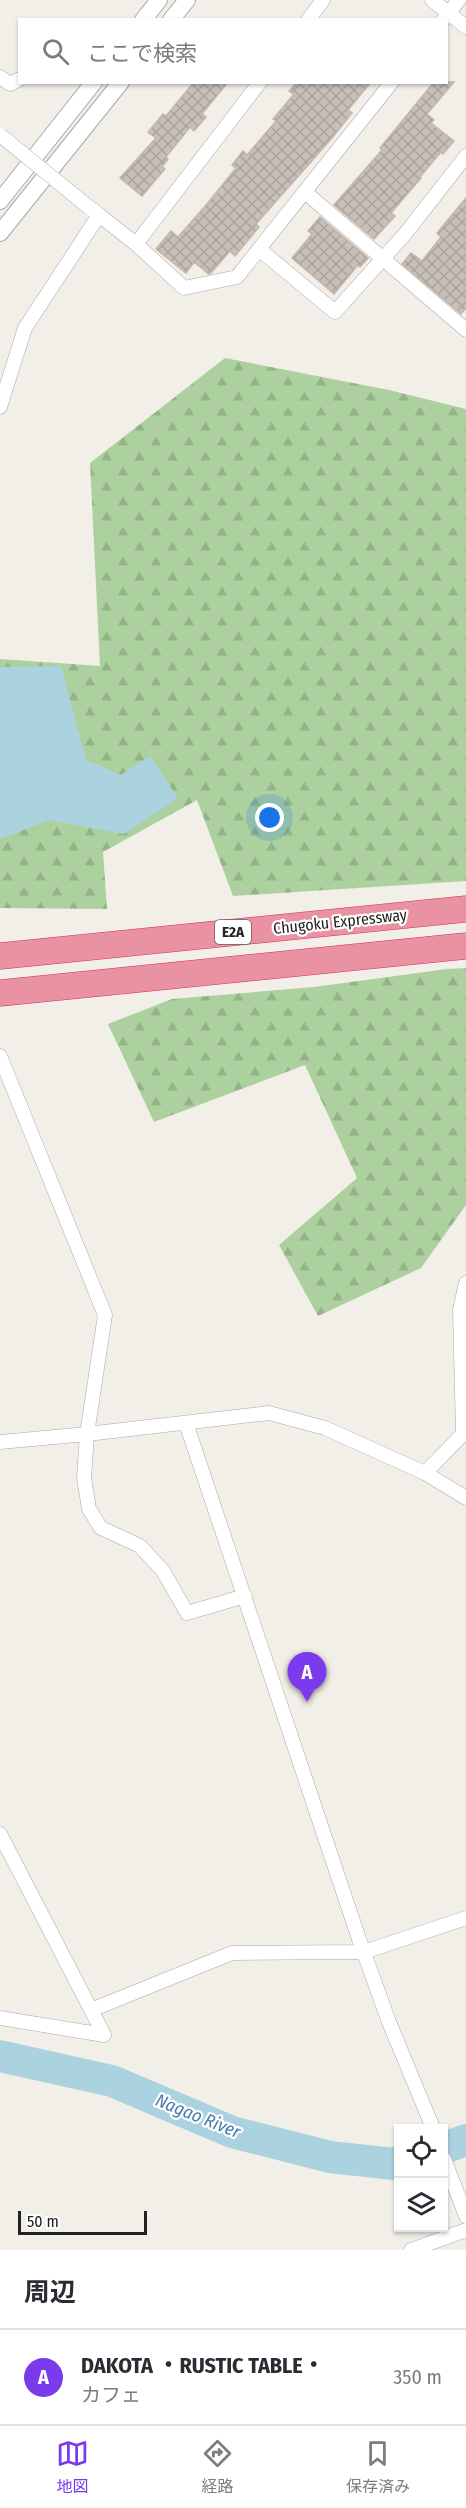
<!DOCTYPE html>
<html lang="ja">
<meta charset="utf-8">
<style>
body{margin:0;font-family:"Fira Sans Condensed","Noto Sans JP",sans-serif;background:#f2f2f3;color:#2b2b33}
.controls{position:absolute;right:18px;bottom:18px;display:grid;overflow:hidden;border-radius:0px;box-shadow:0 2px 4px #0004}
.controls button{width:54px;height:54px;display:grid;place-items:center;padding:0;border:0;border-bottom:2px solid #e1e1e2;background:#fff;color:#2b2b33;font:30px sans-serif}
.scale{position:absolute;left:18px;bottom:15px;width:129px;box-sizing:border-box;padding-left:6px;border:3px solid #222;border-top:0;font-size:16px;line-height:21px;white-space:nowrap;color:#222;-webkit-text-stroke:4px #fff;paint-order:stroke}
.you{position:absolute;left:270px;top:818px;width:21px;height:21px;margin:-15px;border:4px solid #fff;border-radius:50%;background:#1a73e8;box-shadow:0 0 0 9px #1a73e833}
.badge{display:grid;place-items:center;width:39px;height:39px;border-radius:50%;background:#7c3aed;color:#fff;font-size:20px;font-weight:700}
.pin{position:absolute;translate:-50% -50px;filter:drop-shadow(0 2px 3px #0008)}
.pin::after{content:'';position:absolute;top:32px;width:21px;height:18px;background:inherit;clip-path:polygon(0 0,100% 0,50% 100%)}
.list{margin:0;padding:0;list-style:none}
h2{display:flex;justify-content:space-between;align-items:center;height:78px;margin:0;padding:0 24px;font-size:26px}
h2 small{font-size:20px;font-weight:400;color:#7c7c81}
.list li{display:grid;grid-template-columns:39px 1fr auto;gap:18px;align-items:center;box-sizing:border-box;height:96px;padding:0 24px;border-top:2px solid #e1e1e2}
.list b{display:block;font-size:22px;white-space:nowrap}
.list p{margin:0;font-size:20px;white-space:nowrap;color:#7c7c81}
.list em{font-size:20px;font-style:normal;color:#7c7c81}
.icon{flex:none;width:33px;height:33px;fill:none;stroke:currentColor;stroke-width:2;stroke-linecap:round;stroke-linejoin:round}
.map{position:relative;flex:none;width:466px;height:2250px;overflow:hidden}
.search{position:absolute;background:#fff;box-shadow:0 2px 4px #0004;left:18px;right:18px;top:18px;height:66px;display:flex;align-items:center;gap:15px;box-sizing:border-box;padding:0 21px;border-radius:0px;color:#7c7c81;font-size:22px}
.sheet{height:174px;background:#fff}
nav{display:flex;justify-content:space-around;align-items:center;box-sizing:border-box;height:84px;border-top:2px solid #e1e1e2;background:#fff;font-size:16px;color:#7c7c81}
nav a{display:grid;justify-items:center;gap:3px}
nav .on{color:#7c3aed}
.map>svg:first-child{display:block}
.forest{fill:url(#forest-firs)}
.water{fill:#aad3df}
.lines{fill:none;stroke-linecap:round;stroke-linejoin:round}
.river{stroke:#aad3df;stroke-width:32}
.building{fill:url(#building-cross-hatch);stroke:#c4b6ab;stroke-width:1.5}
.minor-casing{stroke:#a9a9a9;stroke-width:15}
.tertiary-casing{stroke:#a9a9a9;stroke-width:18}
.motorway-casing{stroke:#dc2a67;stroke-width:27}
.minor{stroke:#fff;stroke-width:14}
.tertiary{stroke:#fff;stroke-width:16}
.motorway{stroke:#e892a2;stroke-width:26}
.minor-bridge-casing{stroke:#a9a9a9;stroke-width:15;stroke-linecap:butt}
.minor-bridge{stroke:#fff;stroke-width:14}
.labels{text-anchor:middle;stroke-width:4.5;stroke-linejoin:round;paint-order:stroke}
.shield{fill:#fff;stroke:#646464;stroke-width:1.5}
.shield-label{font-size:15px;font-weight:bold;fill:#222}
.street-label{font-size:16px;fill:#222;stroke:#fff}
.water-label{font-size:18px;font-style:italic;fill:#4a7aab;stroke:#fff}
</style>
<div class="map">
<svg width="466" height="2250" viewBox="0 0 466 2250">
<defs>
<pattern id="forest-firs" width="22" height="20" patternUnits="userSpaceOnUse" patternTransform="scale(1.5)"><rect width="22" height="20" fill="#add19e"/><path d="M5 1l3.5 6h-7zM16 11l3.5 6h-7z" fill="#95b388"/></pattern>
<pattern id="building-cross-hatch" width="8" height="8" patternUnits="userSpaceOnUse" patternTransform="scale(1.5)"><rect width="8" height="8" fill="#c7bfb8"/><path d="M0 0l8 8M0 8l8-8" fill="none" stroke="#aba49e"/></pattern>
</defs>
<rect width="100%" height="100%" fill="#f2efe9"/>
<path class="forest" d="M 225,358 L 389,390 L 466,409 L 466,881 L 233,896 L 197,800 L 103,852 L 107,909 L 0,908 L 0,659 L 100,666 L 90,463 Z
M 466,968 L 466,1205 L 421,1268 L 318,1316 L 279,1245 L 357,1178 L 305,1065 L 154,1122 L 108,1024 L 172,999 L 314,987 L 447,969 Z"/>
<path class="water" d="M 61,666 L 86,760 L 121,775 L 150,756 L 178,798 L 124,834 L 49,820 L 0,839 L 0,667 Z"/>
<g class="lines">
<path class="river" d="M 0,2056 L 112,2081 L 232,2132 L 330,2157 L 394,2164 L 398,2162
M 444,2148 L 466,2140"/>
</g>
<path class="building" d="M 194,82 L 228,82 L 202,114 L 206,117 L 194,131 L 190,127 L 166,157 L 168,159 L 162,167 L 165,169 L 142,196 L 120,178 L 156,138 L 148,132 L 163,114 L 166,116 Z
M 297,82 L 371,82 L 348,110 L 352,113 L 332,138 L 256,224 L 259,227 L 235,256 L 230,251 L 211,273 L 209,274 L 194,262 L 186,273 L 156,249 L 171,231 L 178,237 L 207,204 L 236,168 L 232,165 L 243,151 L 247,155 L 276,121 L 273,119 L 294,94 L 289,91 Z
M 434,82 L 454,82 L 427,114 L 434,120 L 431,123 L 454,141 L 443,154 L 441,152 L 420,177 L 421,178 L 391,213 L 395,216 L 374,239 L 334,205 L 382,150 L 380,148 Z
M 466,198 L 466,308 L 461,314 L 402,264 L 411,253 L 422,261 L 441,237 L 437,233 Z
M 320,217 L 368,258 L 360,267 L 358,265 L 334,294 L 292,258 L 312,234 L 308,231 Z"/>
<g class="lines">
<defs>
<path id="minor" d="M 432,0 L 466,27
M 308,20 L 323,0
M 443,20 L 459,0
M 0,77 L 10,84 L 20,79
M 305,192 L 466,330
M 99,215 L 136,244 L 184,288 L 237,277 L 259,249 L 335,312 L 405,234 L 466,156
M 136,244 L 260,82
M 259,249 L 392,82
M 0,407 L 25,328 L 99,215 L 93,210
M 0,1056 L 105,1315 L 87,1434 L 84,1478 L 89,1509 L 101,1528 L 140,1546 L 163,1571 L 187,1613 L 245,1596
M 466,1283 L 460,1310 L 463,1434 L 466,1434
M 186,1423 L 359,1939 L 389,2022 L 433,2128
M 0,1442 L 87,1434 L 269,1413 L 325,1428 L 425,1473 L 466,1498
M 425,1473 L 463,1434
M 0,1834 L 104,2035
M 91,2010 L 232,1953 L 364,1952 L 466,1918
M 0,2018 L 104,2035
M 444,2159 L 466,2216
M 411,2250 L 466,2230"/>
<path id="tertiary" d="M 143,20 L 159,0
M 171,20 L 187,0
M 0,201 L 94,82
M 0,233 L 121,82"/>
<path id="motorway" d="M 0,956 L 466,909
M 0,993 L 466,946"/>
</defs>
<use href="#minor" class="minor-casing"/>
<use href="#tertiary" class="tertiary-casing"/>
<use href="#motorway" class="motorway-casing"/>
<use href="#minor" class="minor"/>
<use href="#tertiary" class="tertiary"/>
<use href="#motorway" class="motorway"/>
<defs>
<path id="minor-bridge" d="M 0,135 L 91,209"/>
</defs>
<use href="#minor-bridge" class="minor-bridge-casing"/>
<use href="#minor-bridge" class="minor-bridge"/>
</g>
<g class="labels">
<rect class="shield" x="215" y="920" width="36" height="24" rx="4.5"/>
<g class="shield-label">
<text x="233" y="937">E2A</text>
</g>
<g class="street-label">
<text transform="translate(340 921) rotate(-6)" y="6">Chugoku Expressway</text>
</g>
<g class="water-label">
<text transform="translate(198 2116) rotate(22)" y="6">Nagao River</text>
</g>
</g>
</svg>
<div class="controls">
<button><svg class="icon" aria-label="locate" viewBox="0 0 24 24"><circle cx="12" cy="12" r="6"/><path d="M12 2v4M12 18v4M2 12h4M18 12h4"/></svg></button>
<button><svg class="icon" aria-label="layers" viewBox="0 0 24 24"><path d="M12 4l9 5-9 5-9-5zM3 14l9 5 9-5"/></svg></button>
</div>
<div class="scale">50 m</div>
<div class="you"></div>
<div class="pin badge" style="left:307px;top:1702px">A</div>
<div class="search"><svg class="icon" aria-label="search" viewBox="0 0 24 24"><circle cx="10" cy="10" r="6"/><path d="M15 15l6 6"/></svg>ここで検索</div>
</div>
<section class="sheet">
<h2>周辺<small></small></h2>
<ul class="list">
<li><span class="badge">A</span><div><b>DAKOTA ・RUSTIC TABLE・</b><p>カフェ</p></div><em>350 m</em></li>
</ul>
</section>
<nav>
<a class="on"><svg class="icon" aria-label="map" viewBox="0 0 24 24"><path d="M3 6l6-2 6 2 6-2v14l-6 2-6-2-6 2zM9 4v14M15 6v14"/></svg>地図</a>
<a><svg class="icon" aria-label="directions" viewBox="0 0 24 24"><path d="M12 3l9 9-9 9-9-9zM9 14v-3h6M13 9l2 2-2 2"/></svg>経路</a>
<a><svg class="icon" aria-label="saved" viewBox="0 0 24 24"><path d="M7 4h10v16l-5-4-5 4z"/></svg>保存済み</a>
</nav>
